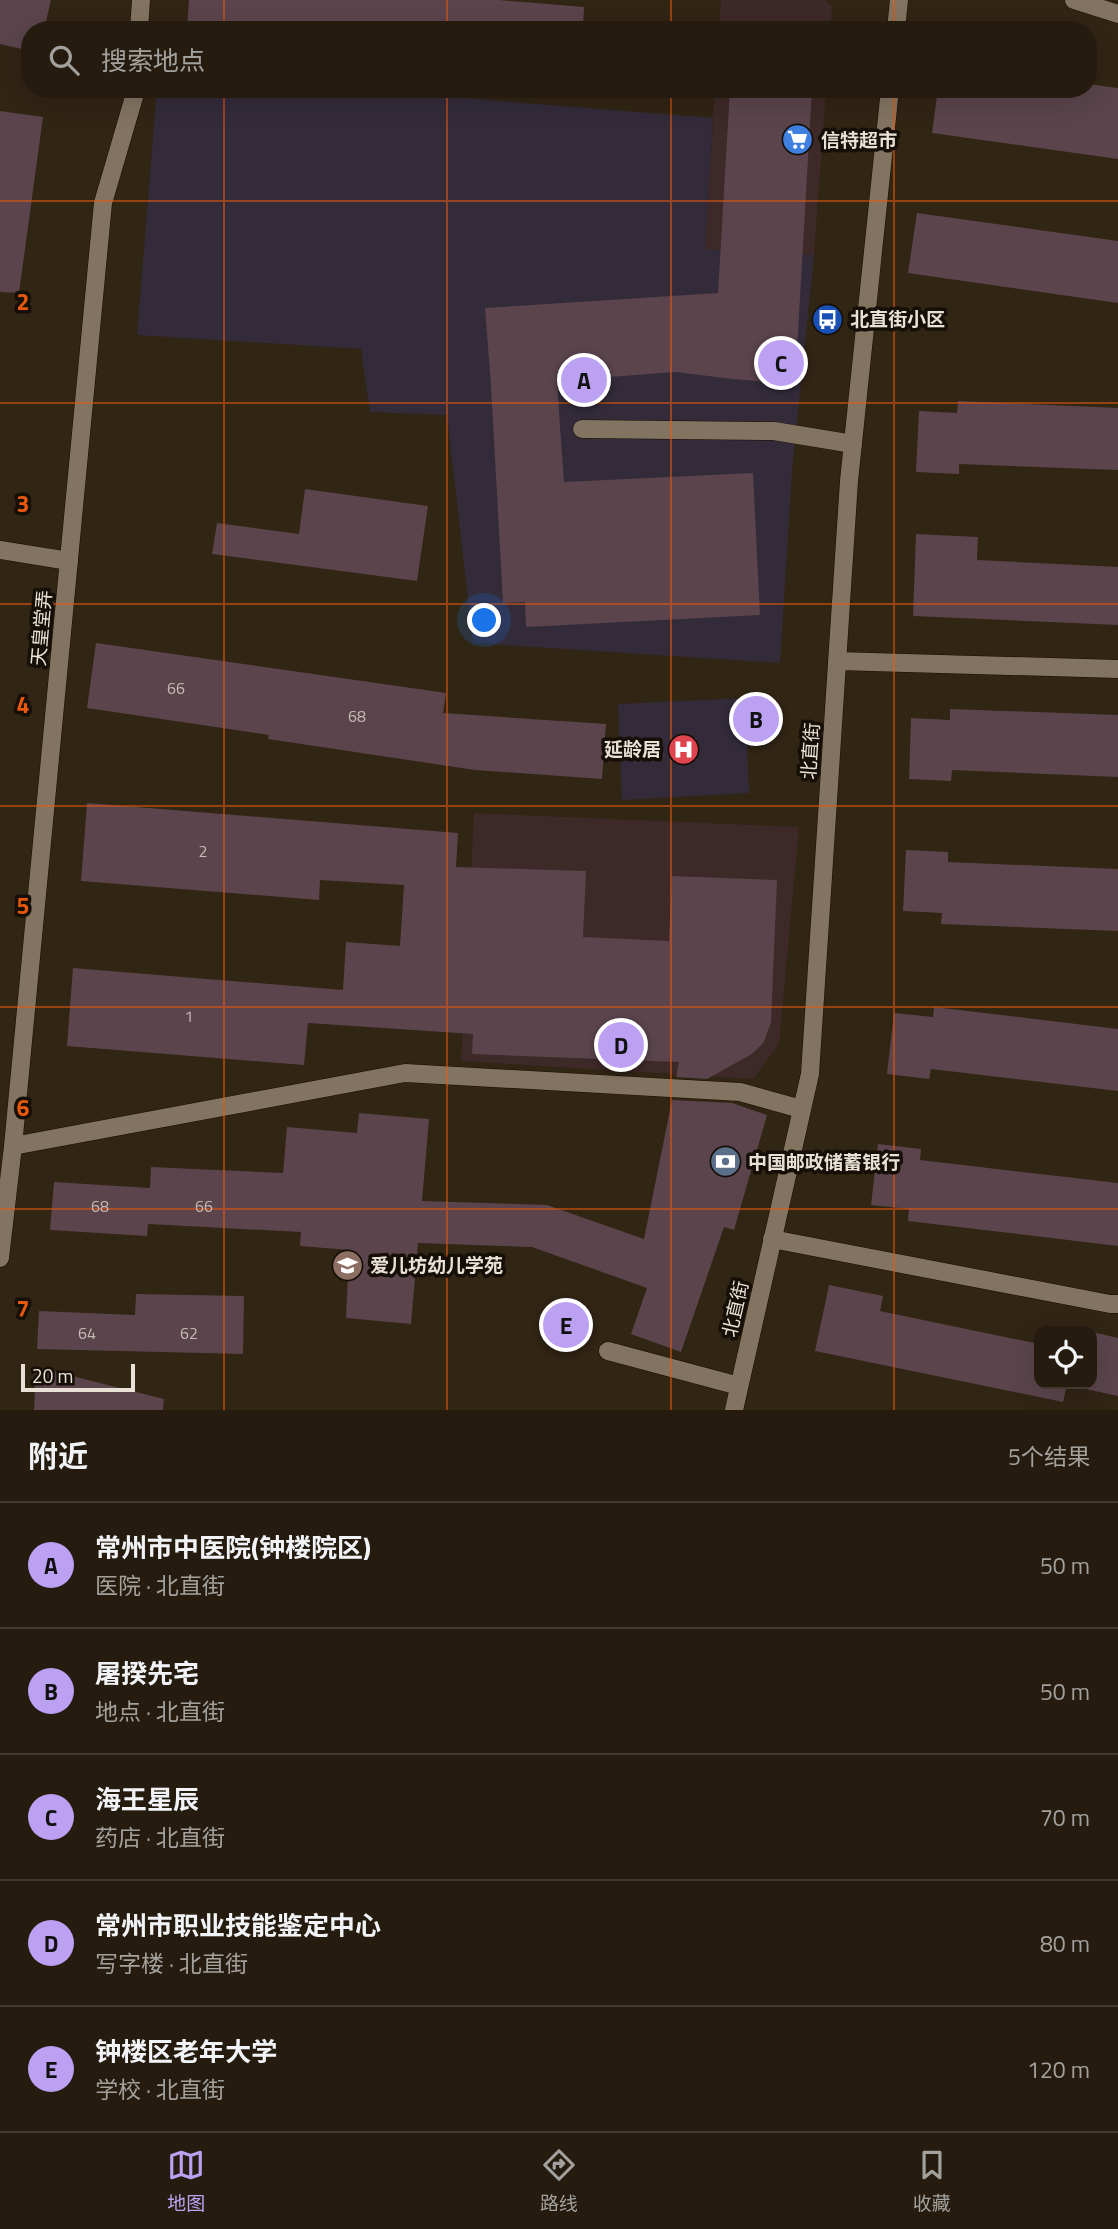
<!DOCTYPE html>
<html lang="zh">
<meta charset="utf-8">
<style>
body{margin:0;font-family:"Titillium Web","Noto Sans SC",sans-serif;background:#31291d;color:#f1f3f6}
.controls{position:absolute;right:21px;bottom:21px;display:grid;overflow:hidden;border-radius:14px;box-shadow:0 7px 28px #0002}
.controls button{width:63px;height:63px;display:grid;place-items:center;padding:0;border:0;border-bottom:2px solid #423a2f;background:#251c0f;color:#f1f3f6;font:35px sans-serif}
.scale{position:absolute;left:21px;bottom:18px;width:114px;box-sizing:border-box;padding-left:7px;border:4px solid #e9e1d6;border-top:0;font-size:19px;line-height:24px;white-space:nowrap;color:#e9e1d6;-webkit-text-stroke:5px #150f08;paint-order:stroke}
.you{position:absolute;left:485px;top:621px;width:24px;height:24px;margin:-18px;border:5px solid #fff;border-radius:50%;background:#1a73e8;box-shadow:0 0 0 10px #1a73e833}
.badge{display:grid;place-items:center;width:46px;height:46px;border-radius:50%;background:#bca0f2;color:#111;font-size:23px;font-weight:700}
.pin{position:absolute;translate:-50% -50%;border:4px solid #fff;box-shadow:0 2px 7px #0006}
.list{margin:0;padding:0;list-style:none}
h2{display:flex;justify-content:space-between;align-items:center;height:91px;margin:0;padding:0 28px;font-size:30px}
h2 small{font-size:23px;font-weight:400;color:#a3a19e}
.list li{display:grid;grid-template-columns:46px 1fr auto;gap:21px;align-items:center;box-sizing:border-box;height:126px;padding:0 28px;border-top:2px solid #423a2f}
.list b{display:block;font-size:26px;white-space:nowrap}
.list p{margin:0;font-size:23px;white-space:nowrap;color:#a3a19e}
.list em{font-size:23px;font-style:normal;color:#a3a19e}
.icon{flex:none;width:38px;height:38px;fill:none;stroke:currentColor;stroke-width:2;stroke-linecap:round;stroke-linejoin:round}
.map{position:relative;flex:none;width:1118px;height:1410px;overflow:hidden}
.search{position:absolute;background:#251c0f;box-shadow:0 7px 28px #0002;left:21px;right:21px;top:21px;height:77px;display:flex;align-items:center;gap:18px;box-sizing:border-box;padding:0 24px;border-radius:28px;color:#a3a19e;font-size:26px}
.sheet{height:721px;background:#251c0f}
nav{display:flex;justify-content:space-around;align-items:center;box-sizing:border-box;height:98px;border-top:2px solid #423a2f;background:#251c0f;font-size:19px;color:#a3a19e}
nav a{display:grid;justify-items:center;gap:4px}
nav .on{color:#bca0f2}
.map>svg:first-child{display:block}
.commercial{fill:#3d2927}
.medical{fill:#332b3a}
.building{fill:#5b444c}
.lines{fill:none;stroke-linecap:round;stroke-linejoin:round}
.service-casing{stroke:#190d01;stroke-width:19}
.minor-casing{stroke:#190d01;stroke-width:19}
.tertiary-casing{stroke:#190d01;stroke-width:19}
.service{stroke:#837461;stroke-width:18}
.minor{stroke:#837461;stroke-width:18}
.tertiary{stroke:#837461;stroke-width:18}
.grid{fill:none;stroke:#e8590c;stroke-width:2;stroke-opacity:0.55}
.labels{text-anchor:middle;stroke-width:7;stroke-linejoin:round;paint-order:stroke}
.number-label{font-size:16px;fill:#c6bab4}
.poi-label{font-size:19px;font-weight:bold;fill:#e9e1d6;stroke:#150f08;text-anchor:start}
.street-label{font-size:19px;fill:#e9e1d6;stroke:#150f08}
.grid-label{font-size:23px;text-anchor:middle;font-weight:bold;fill:#e8590c;stroke:#150f08;stroke-width:7;stroke-linejoin:round;paint-order:stroke}
</style>
<div class="map">
<svg width="1118" height="1410" viewBox="0 0 1118 1410">
<rect width="100%" height="100%" fill="#312514"/>
<path class="commercial" d="M 721,0 L 825,0 L 832,6 L 830,30 L 719,30 Z
M 715,89 L 826,89 L 814,255 L 705,249 Z
M 474,813 L 799,827 L 779,1044 L 753,1079 L 461,1061 Z"/>
<path class="medical" d="M 157,89 L 349,89 L 713,118 L 705,249 L 814,255 L 792,471 L 780,663 L 473,643 L 447,415 L 370,412 L 361,349 L 137,335 Z
M 745,698 L 749,793 L 622,800 L 618,704 Z"/>
<path class="building" d="M 0,0 L 51,0 L 44,30 L 30,30 L 30,51 L 0,44 Z
M 189,0 L 499,0 L 584,7 L 583,30 L 187,30 Z
M 1088,84 L 1118,88 L 1118,159 L 932,133 L 938,89 L 1088,89 Z
M 730,89 L 812,89 L 795,384 L 733,379 L 675,372 L 557,381 L 560,427 L 564,482 L 753,473 L 760,615 L 526,627 L 525,602 L 503,603 L 491,386 L 485,308 L 718,293 Z
M 0,111 L 43,117 L 19,293 L 0,292 Z
M 917,213 L 1118,241 L 1118,303 L 908,273 Z
M 958,401 L 1118,408 L 1118,470 L 959,464 L 959,474 L 916,472 L 919,411 L 957,413 Z
M 305,489 L 428,506 L 417,581 L 212,554 L 217,523 L 299,534 Z
M 916,534 L 978,537 L 977,560 L 1118,567 L 1118,625 L 913,616 Z
M 96,643 L 446,693 L 443,713 L 606,724 L 602,779 L 475,770 L 268,739 L 269,735 L 87,708 Z
M 950,709 L 1118,715 L 1118,777 L 952,770 L 951,781 L 909,779 L 911,718 L 950,720 Z
M 87,803 L 458,833 L 456,867 L 586,871 L 583,937 L 669,941 L 672,876 L 777,880 L 771,1022 L 764,1042 L 752,1054 L 707,1079 L 676,1077 L 679,1062 L 472,1054 L 473,1034 L 308,1023 L 304,1065 L 67,1046 L 73,968 L 343,990 L 346,942 L 400,946 L 404,885 L 320,880 L 319,900 L 81,881 Z
M 906,850 L 948,852 L 948,862 L 1118,869 L 1118,931 L 941,924 L 942,913 L 903,911 Z
M 934,1007 L 1118,1029 L 1118,1091 L 931,1069 L 929,1079 L 887,1074 L 894,1013 L 933,1017 Z
M 672,1100 L 732,1103 L 767,1115 L 734,1230 L 724,1227 L 681,1352 L 631,1334 L 647,1288 L 532,1247 L 418,1243 L 411,1324 L 346,1318 L 349,1250 L 300,1246 L 301,1232 L 148,1224 L 147,1236 L 50,1230 L 54,1182 L 150,1188 L 151,1167 L 283,1173 L 287,1127 L 357,1133 L 359,1113 L 429,1119 L 422,1201 L 547,1205 L 644,1239 Z
M 878,1144 L 921,1149 L 920,1160 L 1118,1183 L 1118,1246 L 908,1221 L 909,1209 L 871,1205 Z
M 829,1285 L 883,1296 L 880,1311 L 1039,1344 L 1039,1384 L 1092,1384 L 1092,1332 L 1118,1338 L 1118,1396 L 1067,1385 L 1063,1402 L 815,1351 Z
M 136,1294 L 244,1296 L 243,1354 L 37,1349 L 39,1311 L 135,1315 Z
M 36,1367 L 164,1399 L 163,1410 L 34,1410 Z"/>
<g class="lines">
<defs>
<path id="service" d="M 582,429 L 774,431 L 853,444
M 0,550 L 69,561
M 837,661 L 1118,669
M 13,1146 L 405,1073 L 740,1092 L 801,1109
M 772,1239 L 1110,1304 L 1118,1304
M 608,1351 L 739,1386"/>
<path id="minor" d="M 1074,0 L 1118,14
M 139,30 L 141,0
M 0,1258 L 13,1146 L 103,203 L 134,97 L 135,89"/>
<path id="tertiary" d="M 896,30 L 899,0
M 734,1410 L 810,1074 L 849,481 L 890,89"/>
</defs>
<use href="#service" class="service-casing"/>
<use href="#minor" class="minor-casing"/>
<use href="#tertiary" class="tertiary-casing"/>
<use href="#service" class="service"/>
<use href="#minor" class="minor"/>
<use href="#tertiary" class="tertiary"/>
</g>
<path class="grid" d="M 224,0 L 224,30M 447,0 L 447,30M 671,0 L 671,30M 894,0 L 894,30M 224,89 L 224,1410M 447,89 L 447,1410M 671,89 L 671,1410M 894,89 L 894,1410M 0,201 L 1118,201M 0,403 L 1118,403M 0,604 L 1118,604M 0,806 L 1118,806M 0,1007 L 1118,1007M 0,1209 L 1118,1209"/>
<defs>
<symbol id="supermarket-disc" viewBox="-11 -11 22 22"><circle r="9.5" fill="#3f7fe0" stroke="#150f08"/><path d="M-6-5.5h2.5l.6 2H6L4.5 2H-2.5L-4.4-4H-6ZM-1.5 3.2a1.3 1.3 0 1 0 .1 0ZM3 3.2a1.3 1.3 0 1 0 .1 0Z" fill="#fff"/></symbol>
<symbol id="bus-disc" viewBox="-11 -11 22 22"><circle r="9.5" fill="#1a4fb4" stroke="#150f08"/><path d="M-5-6H5V4H4V6H2V4H-2V6H-4V4H-5ZM-3.5-4V0h7V-4ZM-3.5 1.2v1.5H-2V1.2ZM2 1.2v1.5H3.5V1.2Z" fill="#fff"/></symbol>
<symbol id="hospital-disc" viewBox="-11 -11 22 22"><circle r="9.5" fill="#e0444e" stroke="#150f08"/><path d="M-5-5h3v3.5h4V-5h3V5h-3V1.5h-4V5h-3Z" fill="#fff"/></symbol>
<symbol id="bank-disc" viewBox="-11 -11 22 22"><circle r="9.5" fill="#5c6f8a" stroke="#150f08"/><path d="M-6-4H6V4H-6ZM0-2.3a2.3 2.3 0 1 0 0 4.6a2.3 2.3 0 1 0 0-4.6Z" fill="#fff"/></symbol>
<symbol id="school-disc" viewBox="-11 -11 22 22"><circle r="9.5" fill="#8d6e63" stroke="#150f08"/><path d="M0-5L7-2L0 1L-7-2ZM-4 1L0 2.5L4 1V4Q0 6-4 4Z" fill="#fff"/></symbol>
</defs>
<g fill-rule="evenodd">
<use href="#supermarket-disc" x="780" y="122" width="35" height="35"/>
<use href="#bus-disc" x="810" y="302" width="35" height="35"/>
<use href="#hospital-disc" x="666" y="732" width="35" height="35"/>
<use href="#bank-disc" x="708" y="1144" width="35" height="35"/>
<use href="#school-disc" x="330" y="1248" width="35" height="35"/>
</g>
<g class="labels">
<g class="number-label">
<text x="176" y="694">66</text>
<text x="357" y="722">68</text>
<text x="203" y="857">2</text>
<text x="189" y="1022">1</text>
<text x="100" y="1212">68</text>
<text x="204" y="1212">66</text>
<text x="87" y="1339">64</text>
<text x="189" y="1339">62</text>
</g>
<g class="poi-label">
<text x="821" y="147">信特超市</text>
<text x="850" y="326">北直街小区</text>
<text x="661" y="756" text-anchor="end">延龄居</text>
<text x="748" y="1169">中国邮政储蓄银行</text>
<text x="370" y="1272">爱儿坊幼儿学苑</text>
</g>
<g class="street-label">
<text transform="translate(41 628) rotate(-85)" y="7">天皇堂弄</text>
<text transform="translate(810 751) rotate(-86)" y="7">北直街</text>
<text transform="translate(735 1309) rotate(-77)" y="7">北直街</text>
</g>
</g>
<g class="grid-label">
<text x="23" y="310">2</text>
<text x="23" y="512">3</text>
<text x="23" y="713">4</text>
<text x="23" y="914">5</text>
<text x="23" y="1116">6</text>
<text x="23" y="1317">7</text>
</g>
</svg>
<div class="controls">
<button><svg class="icon" aria-label="locate" viewBox="0 0 24 24"><circle cx="12" cy="12" r="6"/><path d="M12 2v4M12 18v4M2 12h4M18 12h4"/></svg></button>
</div>
<div class="scale">20 m</div>
<div class="you"></div>
<div class="pin badge" style="left:584px;top:380px">A</div>
<div class="pin badge" style="left:756px;top:719px">B</div>
<div class="pin badge" style="left:781px;top:363px">C</div>
<div class="pin badge" style="left:621px;top:1045px">D</div>
<div class="pin badge" style="left:566px;top:1325px">E</div>
<div class="search"><svg class="icon" aria-label="search" viewBox="0 0 24 24"><circle cx="10" cy="10" r="6"/><path d="M15 15l6 6"/></svg>搜索地点</div>
</div>
<section class="sheet">
<h2>附近<small>5个结果</small></h2>
<ul class="list">
<li><span class="badge">A</span><div><b>常州市中医院(钟楼院区)</b><p>医院 · 北直街</p></div><em>50 m</em></li>
<li><span class="badge">B</span><div><b>屠揆先宅</b><p>地点 · 北直街</p></div><em>50 m</em></li>
<li><span class="badge">C</span><div><b>海王星辰</b><p>药店 · 北直街</p></div><em>70 m</em></li>
<li><span class="badge">D</span><div><b>常州市职业技能鉴定中心</b><p>写字楼 · 北直街</p></div><em>80 m</em></li>
<li><span class="badge">E</span><div><b>钟楼区老年大学</b><p>学校 · 北直街</p></div><em>120 m</em></li>
</ul>
</section>
<nav>
<a class="on"><svg class="icon" aria-label="map" viewBox="0 0 24 24"><path d="M3 6l6-2 6 2 6-2v14l-6 2-6-2-6 2zM9 4v14M15 6v14"/></svg>地图</a>
<a><svg class="icon" aria-label="directions" viewBox="0 0 24 24"><path d="M12 3l9 9-9 9-9-9zM9 14v-3h6M13 9l2 2-2 2"/></svg>路线</a>
<a><svg class="icon" aria-label="saved" viewBox="0 0 24 24"><path d="M7 4h10v16l-5-4-5 4z"/></svg>收藏</a>
</nav>
